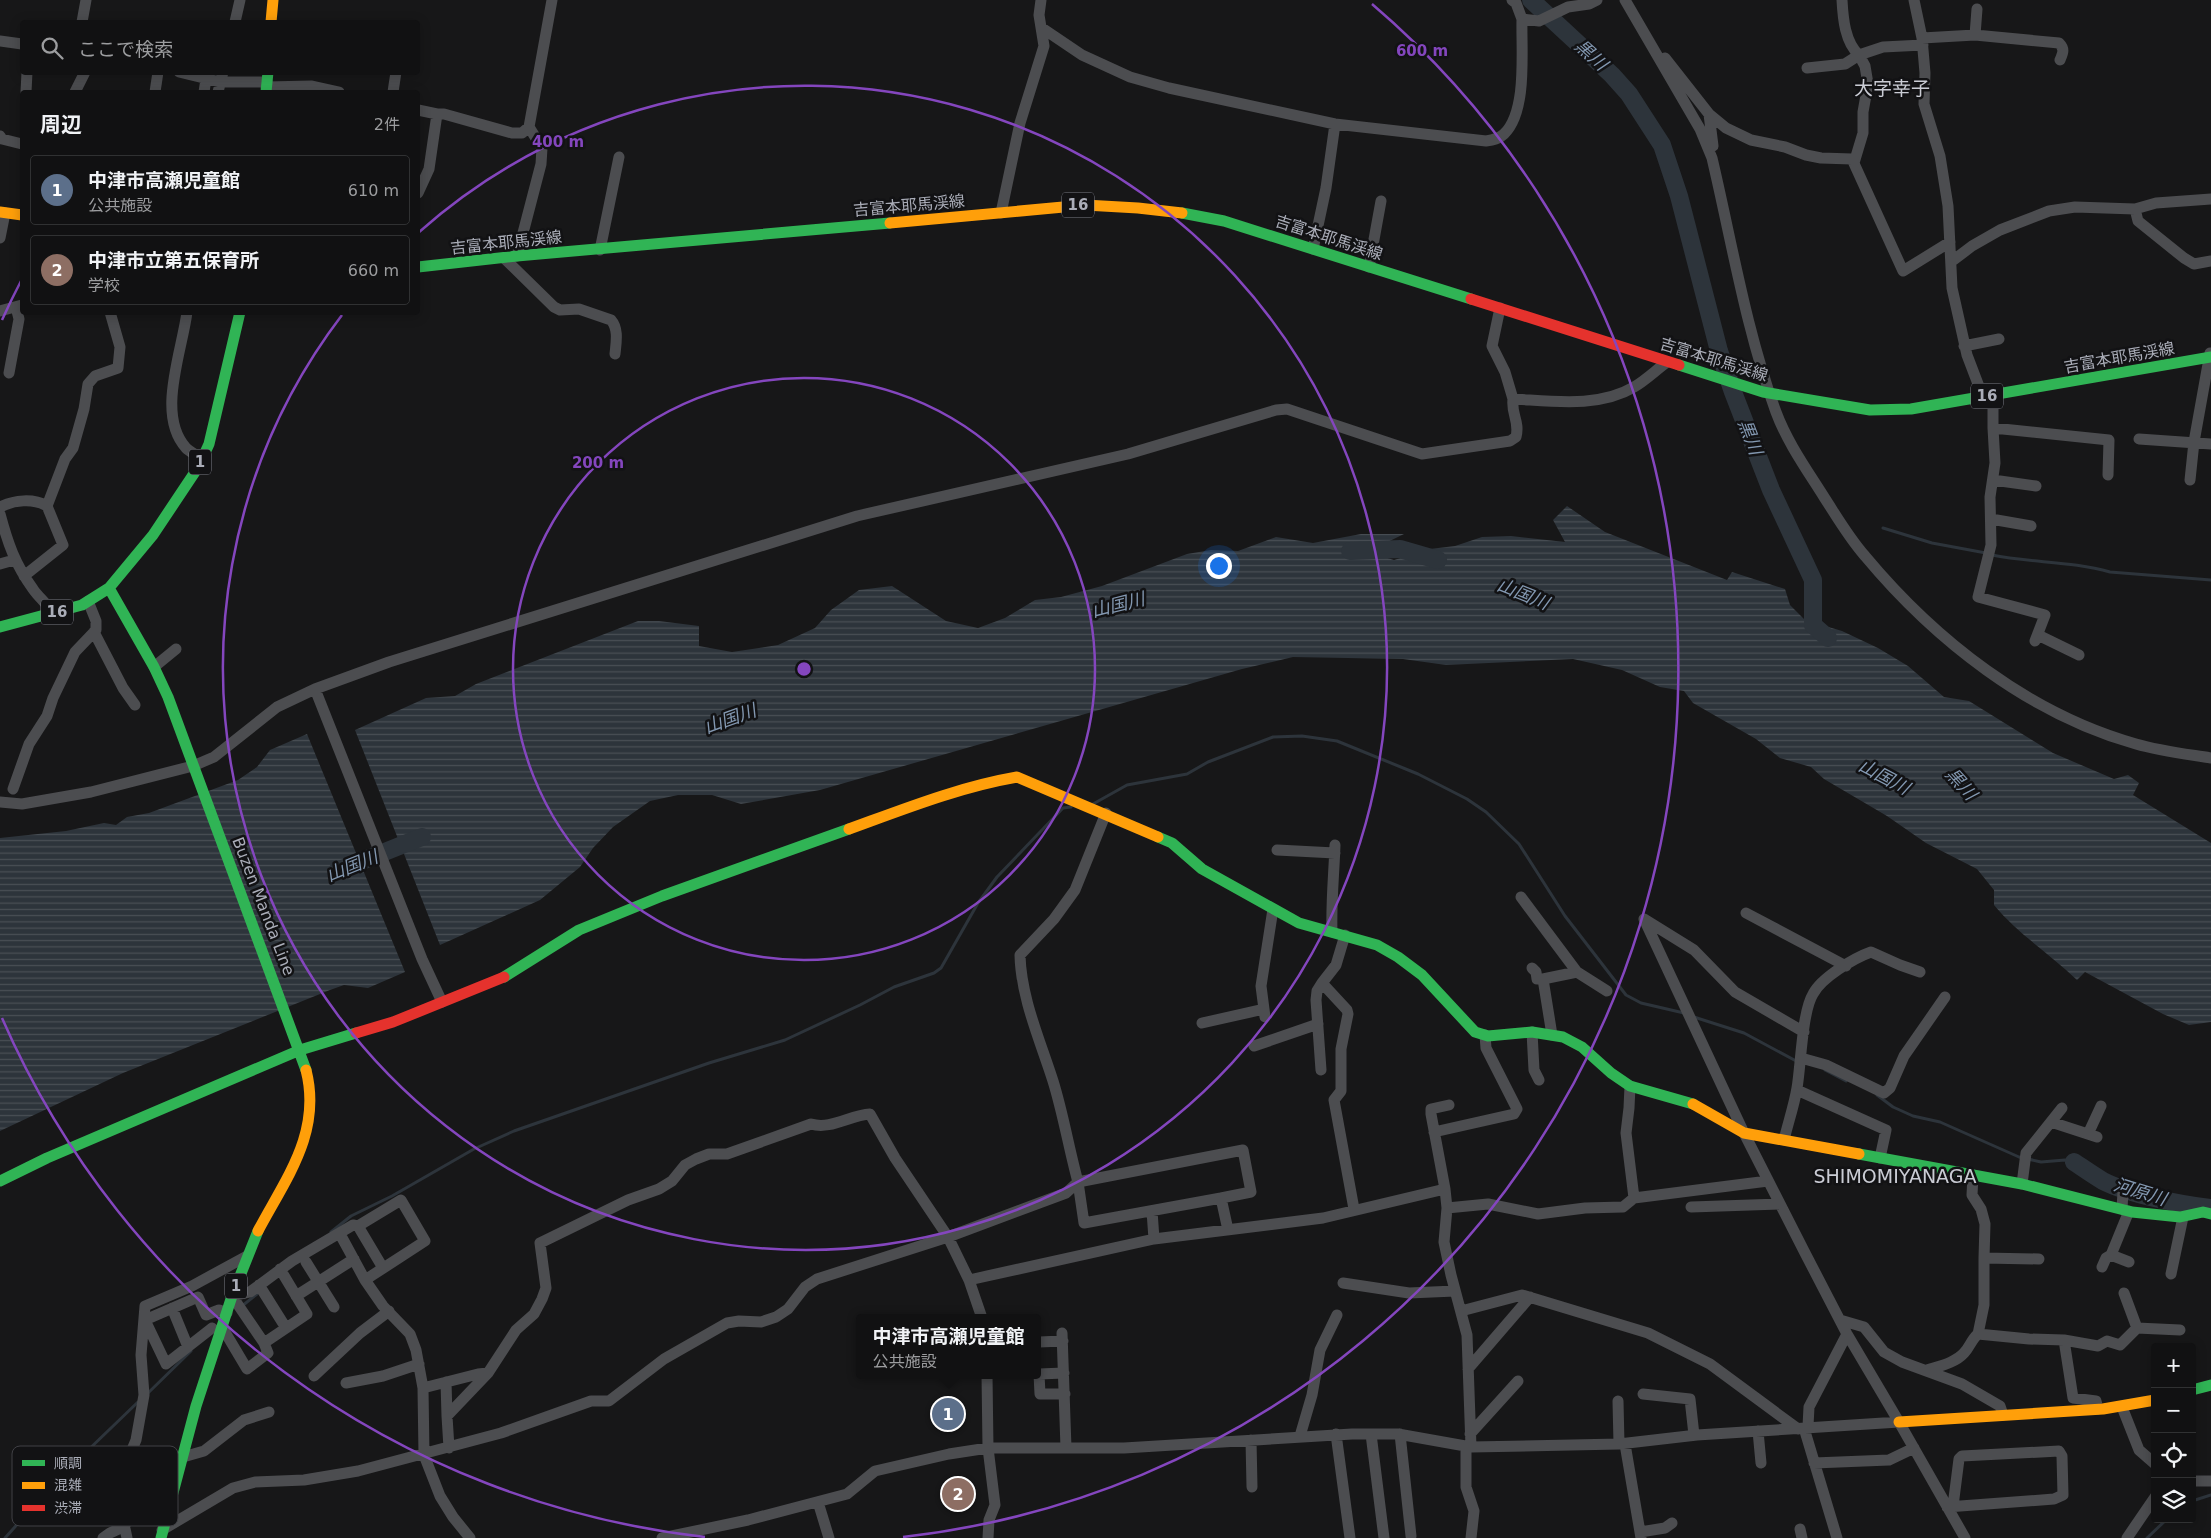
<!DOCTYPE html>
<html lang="ja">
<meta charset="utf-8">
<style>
body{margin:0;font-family:"DejaVu Sans","Noto Sans JP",sans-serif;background:#1e1f20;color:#f1f3f6}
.controls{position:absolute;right:15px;bottom:15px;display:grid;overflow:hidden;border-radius:5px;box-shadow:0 2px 12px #0003}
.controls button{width:45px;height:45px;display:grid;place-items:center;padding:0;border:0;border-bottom:1px solid #303132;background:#111112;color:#f1f3f6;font:25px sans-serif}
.you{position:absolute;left:1218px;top:565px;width:18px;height:18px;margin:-12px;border:4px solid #fff;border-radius:50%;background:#1a73e8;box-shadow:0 0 0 8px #1a73e833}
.badge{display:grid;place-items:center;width:32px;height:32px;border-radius:50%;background:#db2777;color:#fff;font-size:16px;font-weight:700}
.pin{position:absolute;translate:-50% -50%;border:2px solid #fff;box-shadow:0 1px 5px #0006}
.popup{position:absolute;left:856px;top:1314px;width:185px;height:65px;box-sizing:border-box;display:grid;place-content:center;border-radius:5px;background:#111112;filter:drop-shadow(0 1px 4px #0005);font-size:16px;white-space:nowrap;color:#9c9d9f}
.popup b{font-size:19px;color:#f1f3f6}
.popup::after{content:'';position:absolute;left:50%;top:100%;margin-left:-10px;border:10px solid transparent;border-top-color:#111112}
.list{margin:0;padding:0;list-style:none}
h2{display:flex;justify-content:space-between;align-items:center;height:65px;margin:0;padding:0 20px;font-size:21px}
h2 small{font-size:16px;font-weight:400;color:#9c9d9f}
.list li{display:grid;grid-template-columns:32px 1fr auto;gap:15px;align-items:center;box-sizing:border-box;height:70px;margin:0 10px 10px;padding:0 10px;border:1px solid #303132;border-radius:5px}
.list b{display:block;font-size:19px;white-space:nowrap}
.list p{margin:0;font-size:16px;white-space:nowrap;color:#9c9d9f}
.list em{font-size:16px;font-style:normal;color:#9c9d9f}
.icon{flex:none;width:28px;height:28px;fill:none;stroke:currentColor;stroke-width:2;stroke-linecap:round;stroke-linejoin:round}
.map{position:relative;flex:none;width:2211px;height:1538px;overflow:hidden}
.search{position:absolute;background:#111112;box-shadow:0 2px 12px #0003;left:20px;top:20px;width:400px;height:55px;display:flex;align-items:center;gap:12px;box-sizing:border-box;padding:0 18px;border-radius:5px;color:#9c9d9f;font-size:19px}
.panel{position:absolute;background:#111112;box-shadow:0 2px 12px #0003;left:20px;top:90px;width:400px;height:225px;border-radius:5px}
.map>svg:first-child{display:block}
.water{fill:url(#water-rules)}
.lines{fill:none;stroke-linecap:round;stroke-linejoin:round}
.stream{stroke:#2d343b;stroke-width:3}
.river{stroke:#2d343b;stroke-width:18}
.street{stroke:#4c4d50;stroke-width:11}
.fast{stroke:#30b455;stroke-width:11}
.slow{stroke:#ff9f0a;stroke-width:11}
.jam{stroke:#e5322d;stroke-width:11}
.ring{fill:none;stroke:#8446be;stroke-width:2.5}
.labels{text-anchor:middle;stroke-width:5;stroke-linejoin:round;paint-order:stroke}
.shield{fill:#121214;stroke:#7c7e87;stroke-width:1}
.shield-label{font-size:15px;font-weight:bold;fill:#aaadb8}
.street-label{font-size:16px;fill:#aaadb8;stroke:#121214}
.water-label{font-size:18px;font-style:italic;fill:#8398b1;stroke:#121214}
.quarter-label{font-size:19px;fill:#caccd4;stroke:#121214}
.key{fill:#121214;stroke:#404045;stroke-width:1}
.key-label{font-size:14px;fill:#aaadb8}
.centre{fill:#8446be;stroke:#121214;stroke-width:2.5}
.ring-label{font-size:15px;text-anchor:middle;font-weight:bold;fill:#8446be;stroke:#121214;stroke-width:5;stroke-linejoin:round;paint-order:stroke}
</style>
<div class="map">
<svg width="2211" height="1538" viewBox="0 0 2211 1538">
<defs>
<pattern id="water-rules" width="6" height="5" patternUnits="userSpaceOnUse" patternTransform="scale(1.25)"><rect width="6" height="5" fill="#2d343b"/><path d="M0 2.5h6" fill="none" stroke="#494f55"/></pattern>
</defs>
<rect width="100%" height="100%" fill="#171718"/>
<path class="water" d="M 1567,506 L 1605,532 L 1727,580 L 1732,572 L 1785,589 L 1790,605 L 1805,620 L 1842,631 L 1878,648 L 1908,666 L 1944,697 L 1969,701 L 2053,753 L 2114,779 L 2128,775 L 2139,783 L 2133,795 L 2211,843 L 2211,1022 L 2189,1025 L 2163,1014 L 2085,972 L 2077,980 C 2050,954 2018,934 1994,905 L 1994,890 L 1977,869 L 1926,843 L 1887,816 L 1824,779 L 1811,767 L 1780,758 L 1756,739 L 1693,703 L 1684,691 L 1660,687 L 1622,670 L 1573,659 L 1446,665 L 1403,659 L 1293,657 L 1242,669 L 820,790 L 741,804 L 712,795 L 678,795 L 650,801 L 613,827 L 593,848 L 580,867 L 540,900 L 440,945 L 355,730 L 426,698 L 455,696 L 476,684 L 638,621 L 659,621 L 699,626 L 699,646 L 732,652 L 778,645 L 815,628 L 831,610 L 859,590 L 892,586 L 946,621 L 978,628 L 1005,618 L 1035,600 L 1061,597 L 1102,586 L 1187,554 L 1211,550 L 1238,551 L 1276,537 L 1313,543 L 1361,534 L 1404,534 L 1367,552 L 1394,560 L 1430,549 L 1455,546 L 1482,537 L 1511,536 L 1565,542 L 1553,520 Z
M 307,734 L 405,972 L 368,988 L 344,985 L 330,990 L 123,1073 L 0,1131 L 0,838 L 66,831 L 104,823 L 116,825 L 127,817 L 149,813 L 238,780 L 257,767 L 270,750 Z"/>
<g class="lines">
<path class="stream" d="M 1883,528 L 1932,543 L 1986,553
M 1992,555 C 2031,563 2072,561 2110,572 L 2211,580
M 1093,804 L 1127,785 L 1187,774 L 1208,762 L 1273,737 L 1302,736 L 1337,741 L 1418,774 L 1467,799 L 1486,812 L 1519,844 L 1565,916 L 1626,995 L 1641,1003 L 1684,1013
M 1694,1017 L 1744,1033 L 1798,1062
M 1825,1070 L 1846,1081
M 1877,1095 L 1893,1107 L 1913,1116 L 1940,1122 L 2019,1157 L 2041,1162 L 2065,1160 L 2074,1162
M 331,1232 L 351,1216 L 392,1196 L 474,1149 L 514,1131 L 709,1063 L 785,1040 L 860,1005 L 894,987 L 934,973 L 941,968 L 978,903 L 997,877 L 1063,808 L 1071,807
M 242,1306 L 257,1294
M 147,1394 L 191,1351
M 2192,1501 L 2211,1495
M 5,1538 L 56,1481 L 138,1402
M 2147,1538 L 2167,1519"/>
<path class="river" d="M 1531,0 L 1612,75 L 1629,94 L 1662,145 L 1679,196 L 1719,351 L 1733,392 L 1771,490 L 1813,580 L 1813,625 L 1828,638
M 1350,551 L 1400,549 L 1438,560
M 337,871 L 422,837
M 2074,1162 C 2083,1168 2093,1175 2103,1181 C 2128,1194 2182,1205 2211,1208"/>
<path class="street" d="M 1512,0 L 1516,3 L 1522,19 L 1539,21 L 1568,7 L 1589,4 L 1597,0
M 1625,0 L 1700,129 L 1712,158 C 1732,243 1746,330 1776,412 C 1787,442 1807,470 1824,497 C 1837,517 1849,538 1865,556 C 1935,640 2029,714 2136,744 C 2160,751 2186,754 2211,758
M 1842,0 C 1843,19 1845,42 1859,55 L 1883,47 L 1923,45
M 1914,0 L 1922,38 L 1925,73 L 1924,104 L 1940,156 L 1948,206 L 1952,288 L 1967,355 L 1983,397
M 82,22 L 86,0
M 235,22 L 240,0
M 1042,28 L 1082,55 L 1130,77 L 1169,88 L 1335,124 L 1486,141 C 1493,140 1499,139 1504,134 C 1528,111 1521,49 1522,19
M 1975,35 L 2059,43 C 2065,49 2063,53 2060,60
M 1922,38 L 1975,35 L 1977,9
M 0,41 L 22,44
M 1665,58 L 1709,114 L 1726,128 L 1751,140 L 1785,147 L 1806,155 L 1821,158 L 1852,159 L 1903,271 L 1950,242
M 1807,68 L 1845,64 L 1859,55 L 1865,66 L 1868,84 L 1863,112 L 1863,133 L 1854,163
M 179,72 L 220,82 L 267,82
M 266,87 L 312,86 L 339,92
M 26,92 L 27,72
M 75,92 L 85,72
M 155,92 L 158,72
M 204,92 L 206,79
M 218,92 L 223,72
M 393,92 L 396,72
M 418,110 L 437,114 L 429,169 L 418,193
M 437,114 L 444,114 L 512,133 L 522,133 L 529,127 L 552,0
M 1709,114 L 1713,146 L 1710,148
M 0,136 L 2,139 L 22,144
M 2135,209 L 2138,221 L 2184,258 L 2194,264 L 2211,261
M 1001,213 L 1020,123 L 1044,46 L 1039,15 L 1041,0
M 0,238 L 5,213
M 1313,249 L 1326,188 L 1335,124
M 600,250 L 619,157
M 517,256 L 541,164 L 542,148 L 529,127
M 504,258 L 554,307 L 560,310 L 579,309 L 611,320 C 619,329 616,343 615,354
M 1951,262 L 1972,246 L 2000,230 L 2049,211 L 2075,207 L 2135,209 L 2156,203 L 2211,199
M 1369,267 L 1381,201
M 1500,308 L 1492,346 L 1505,372 L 1513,399 C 1552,401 1599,408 1634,387 C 1646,380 1656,370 1667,362
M 0,311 L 22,305
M 187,312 C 182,352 156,415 186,448 C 190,452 197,455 202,459
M 1964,346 L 1999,339
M 9,373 L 19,319 L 16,307
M 1993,395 L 1993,428 L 2109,440 L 2108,475
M 1993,428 L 1995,463 L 1990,497 L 1991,545 L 1978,597 L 2045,615 L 2035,641
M 2139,439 L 2211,444
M 1993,480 L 2036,486
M 2190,480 L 2194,442 L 2210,353
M 0,507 C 14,500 33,498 47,506
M 0,514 C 8,544 15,564 33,589 C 39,598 47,603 52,613
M 1991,519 L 2031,526
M 0,564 L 14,560
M 24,576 L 63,545 L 47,506 L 65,459 L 73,448 L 84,409 L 88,384 L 95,376 L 118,368 L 120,347 L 110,312
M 94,632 L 123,688 L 135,705
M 2038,635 L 2079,655
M 154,667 L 176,649
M 315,689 L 422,959 L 442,1002
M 13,789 L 29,744 L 47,716 L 53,698 L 75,652 L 96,630 L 96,621 L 88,601
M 0,802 L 22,804 L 91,792 L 193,766 L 214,757 L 277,707 L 315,689 L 389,662 L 857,516 L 1128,454 L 1276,410 L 1287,409 L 1422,454 L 1510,441 L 1516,437 C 1520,421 1511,415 1513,399
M 1277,850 L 1335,853
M 1521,897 L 1577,972 L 1543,979 L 1552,1035
M 1746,913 L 1846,966
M 1332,932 C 1331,902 1334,874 1335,845
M 1345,935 L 1336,965 L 1322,983 L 1347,1010 L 1348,1014 L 1341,1049 L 1341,1091 L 1334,1100 L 1354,1209
M 1532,968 L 1536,972 L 1537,979 L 1543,979
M 1577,972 L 1607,991
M 1265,1017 L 1261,986 L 1273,909
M 1202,1023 L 1264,1009
M 1532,1032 L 1534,1070 L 1539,1080
M 1804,1032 L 1735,992 L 1694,950 L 1644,919 L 1744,1133 L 1804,1251 L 1847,1334 L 1899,1422 L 1965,1538
M 1254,1046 L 1318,1024
M 1801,1058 L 1826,1065 L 1884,1093 L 1890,1088 L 1904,1056 L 1945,997
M 1321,1070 L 1316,1000 L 1317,991 L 1322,983
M 1630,1086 L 1629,1108 L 1626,1133 L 1634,1198 L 1768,1181
M 1797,1090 L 1886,1130 L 1880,1158
M 2051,1122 L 2097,1137
M 1434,1132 L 1514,1114 L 1517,1109 L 1486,1048 L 1485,1035
M 2088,1134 L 2101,1106
M 1784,1140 C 1788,1123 1794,1106 1797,1088 C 1801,1065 1802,1012 1813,994 C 1821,978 1854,958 1871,952 L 1900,965 L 1920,972
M 1973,1175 L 1972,1195 L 1981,1209 L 1985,1224 L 1984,1258 L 2039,1259
M 2022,1184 L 2026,1153 L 2062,1108
M 1445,1189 L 1431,1114 L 1431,1109 L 1449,1105
M 1221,1198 L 1084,1223 L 1078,1182 L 1243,1150 L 1251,1192 L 1221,1198 L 1228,1230
M 1691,1207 L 1780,1204
M 1447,1208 L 1488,1204 L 1538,1214 L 1585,1208 L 1623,1207 L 1634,1198
M 2122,1209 L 2123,1191
M 1152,1211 L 1154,1239
M 358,1226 L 383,1268
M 340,1234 L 365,1280 L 383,1306 L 410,1334 L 416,1350 L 423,1388 L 424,1455 L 440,1496 L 453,1517 L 470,1538
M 2111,1255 L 2129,1262
M 1984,1258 L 1984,1305 L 1978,1334 L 2029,1339 L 2064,1340 L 2073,1398 L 2096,1401 L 2098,1409
M 306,1262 L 334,1307
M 2102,1267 L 2106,1258 L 2111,1255 L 2129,1211
M 2171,1274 L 2183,1217
M 969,1280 L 1154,1239 L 1323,1218 L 1445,1189 L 1447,1208 L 1444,1242 L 1451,1275 L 1467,1335 L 1471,1447
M 1343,1283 L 1409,1293 L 1455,1291
M 259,1285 L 286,1328
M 2124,1293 L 2137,1328
M 296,1296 L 354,1259
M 172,1308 L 188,1347
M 1461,1311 L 1522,1295 L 1648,1333 L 1710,1364 L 1798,1429
M 1840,1320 L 1864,1327 L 1884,1352 L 1902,1362 L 1962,1384 L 2000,1406 L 2003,1415
M 222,1327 L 247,1369 L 268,1353 L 264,1343 L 307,1314 L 280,1269
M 212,1328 L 166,1364 L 145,1320 L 198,1297 L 206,1315 L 219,1310 L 227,1313
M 1062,1333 L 1066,1448
M 2064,1340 L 2098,1346 L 2107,1341 L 2120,1345 L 2137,1328 L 2180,1330
M 1039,1342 L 1063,1341
M 264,1343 L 232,1296 L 250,1292 L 292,1261 L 353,1225 L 358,1226 L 401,1200 L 425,1241 L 365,1280
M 1468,1369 L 1530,1297
M 1927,1370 C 1939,1366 1955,1363 1964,1353 C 1970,1347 1971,1340 1978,1334
M 1064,1373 L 1039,1374 L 1040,1394 L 1065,1394
M 987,1375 L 988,1448 L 995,1505 L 989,1520 L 988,1538
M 314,1376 L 360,1333 L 389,1311
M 446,1382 L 447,1416
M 346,1383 L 383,1376 L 419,1364
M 423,1388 L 478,1374 L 488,1373
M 1643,1394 L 1690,1399 L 1694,1435
M 1618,1401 L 1619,1444
M 2122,1407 L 2139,1450 L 2155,1464
M 1808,1426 L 1809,1407 L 1847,1334
M 1804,1428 L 1837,1538
M 1758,1431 L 1761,1463
M 1336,1434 L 1350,1538
M 1371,1434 L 1384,1538
M 1400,1434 L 1411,1536
M 1470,1434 L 1518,1381
M 1300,1436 L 1312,1395 L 1320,1350 L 1337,1315
M 1251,1440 L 1252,1487
M 1625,1444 L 1641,1538
M 1466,1446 L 1466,1487 L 1474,1511 L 1471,1538
M 449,1448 L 447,1416 L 488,1373 L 516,1330 L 534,1314 L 542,1299 L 546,1288 L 540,1243 L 628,1200 L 659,1189 L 672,1181 L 685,1165 L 696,1159 L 709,1154 L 727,1154 L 811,1124 C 831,1130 850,1115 870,1114 L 895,1158 L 948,1237 L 969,1280 L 982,1318
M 183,1457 L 204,1451 L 244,1420 L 269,1412
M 1814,1463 L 1889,1460 L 1914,1448
M 2192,1481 L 2211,1481
M 818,1502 L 829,1538
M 1947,1507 L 2054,1499 L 2063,1495 L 2062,1456 L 2059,1451 L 1962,1456 L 1959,1459 L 1953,1506
M 1800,1529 L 1802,1538
M 162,1530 L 233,1488 L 255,1482 L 304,1480 L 358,1471 L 501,1433 L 591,1401 L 609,1401 L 664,1359 L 727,1323 L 739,1321 L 761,1322 L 776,1317 L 788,1309 L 805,1287 L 817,1279 L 948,1237 L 1066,1193 L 1078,1182 C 1069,1149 1063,1113 1053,1081 C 1040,1040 1021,998 1020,955 L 1054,919 L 1075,890 L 1106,813
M 1640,1532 L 1665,1528 L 1672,1523
M 103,1538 L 110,1533 L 125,1526
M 127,1538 L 118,1496 L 119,1481 L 136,1440 L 144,1395 L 141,1355 L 145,1306 L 192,1286 L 247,1256
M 662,1538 L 748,1520 L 847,1494 L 875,1471 L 949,1454 L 988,1448 L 1124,1448 L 1352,1434 L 1398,1434 L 1471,1447 L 1619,1444 L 1697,1435 L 1899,1422
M 2127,1538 L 2155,1497"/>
<path class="fast" d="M 266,92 L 268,72
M 1182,213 L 1224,221 L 1471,299
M 418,267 L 517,256 L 890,223
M 1679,365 L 1763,392 L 1870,410 L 1911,409 L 2211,357
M 109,588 L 154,667 L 168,697 L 306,1070
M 0,627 L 82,605 L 109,588 L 153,535 L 199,466 L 209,444 L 240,312
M 1158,837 L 1172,843 L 1202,869 L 1299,923 L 1377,945 L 1398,957 L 1422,975 L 1475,1032 L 1488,1036 L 1532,1032 L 1563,1037 L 1582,1047 L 1611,1073 L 1630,1086 L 1693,1104
M 504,977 L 579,930 L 662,896 L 849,829
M 1859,1154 L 2022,1184 L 2132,1212 L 2180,1217 L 2203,1212 L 2211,1214
M 0,1181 L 47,1158 L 300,1050 L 356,1033
M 2192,1390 L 2211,1385
M 161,1538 L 196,1406 L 232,1296 L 258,1231"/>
<path class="slow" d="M 271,22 L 273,0
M 0,212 L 22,215
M 890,223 L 1085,205 L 1138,208 L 1182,213
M 849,829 C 904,809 959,787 1017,777 L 1158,837
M 1693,1104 L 1744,1133 L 1859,1154
M 258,1231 C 286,1178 322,1133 306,1070
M 1899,1422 L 2103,1409 L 2155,1400"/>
<path class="jam" d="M 1471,299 L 1679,365
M 356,1033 L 393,1022 L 504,977"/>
</g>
<g class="ring">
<circle cx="804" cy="669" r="291"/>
<path d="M418 233A582 582 0 1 1 342 315"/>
<path d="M705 1537A874 874 0 0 1 2 1018M2 320A874 874 0 0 1 22 279M1372 4A874 874 0 0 1 903 1537"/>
</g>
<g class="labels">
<g class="shield">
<rect x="1062" y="192.5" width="32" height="25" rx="4"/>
<rect x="1971" y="383.5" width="32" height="25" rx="4"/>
<rect x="189" y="449.5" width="22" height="25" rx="4"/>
<rect x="41" y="599.5" width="32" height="25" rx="4"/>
<rect x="225" y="1273.5" width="22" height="25" rx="4"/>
</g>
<g class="shield-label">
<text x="1078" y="210">16</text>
<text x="1987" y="401">16</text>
<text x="200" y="467">1</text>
<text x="57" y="617">16</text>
<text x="236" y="1291">1</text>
</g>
<g class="street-label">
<text transform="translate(909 205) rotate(-5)" y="6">吉富本耶馬渓線</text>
<text transform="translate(1329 237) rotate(18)" y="6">吉富本耶馬渓線</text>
<text transform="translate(506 242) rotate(-6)" y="6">吉富本耶馬渓線</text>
<text transform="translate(2119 357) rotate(-10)" y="6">吉富本耶馬渓線</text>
<text transform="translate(1714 359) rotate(17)" y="6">吉富本耶馬渓線</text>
<text transform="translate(264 906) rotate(69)" y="6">Buzen Manda Line</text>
</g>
<g class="water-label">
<text transform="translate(1591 55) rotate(42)" y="6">黒川</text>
<text transform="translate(1750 437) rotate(69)" y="6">黒川</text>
<text transform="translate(1523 594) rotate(22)" y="6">山国川</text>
<text transform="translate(1118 605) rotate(-14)" y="6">山国川</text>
<text transform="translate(730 719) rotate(-20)" y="6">山国川</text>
<text transform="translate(1884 777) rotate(28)" y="6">山国川</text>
<text transform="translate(1961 784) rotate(48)" y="6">黒川</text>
<text transform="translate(352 866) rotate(-22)" y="6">山国川</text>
<text transform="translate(2140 1192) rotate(17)" y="6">河原川</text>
</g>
<g class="quarter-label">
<text x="1892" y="95">大字幸子</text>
<text x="1895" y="1183">SHIMOMIYANAGA</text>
</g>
</g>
<rect x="12" y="1446" width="166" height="80" rx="8" class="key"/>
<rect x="22" y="1460" width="23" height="6" fill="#30b455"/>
<rect x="22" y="1482" width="23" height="7" fill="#ff9f0a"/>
<rect x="22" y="1505" width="23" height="6" fill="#e5322d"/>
<g class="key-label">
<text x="54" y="1468">順調</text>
<text x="54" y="1490">混雑</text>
<text x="54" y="1513">渋滞</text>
</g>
<circle cx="804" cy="669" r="8" class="centre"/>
<g class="ring-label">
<text x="1422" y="56">600 m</text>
<text x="558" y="147">400 m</text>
<text x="598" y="468">200 m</text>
</g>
</svg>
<div class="controls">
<button>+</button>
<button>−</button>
<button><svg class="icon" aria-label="locate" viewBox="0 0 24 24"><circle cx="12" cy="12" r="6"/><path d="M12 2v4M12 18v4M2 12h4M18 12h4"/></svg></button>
<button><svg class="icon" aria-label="layers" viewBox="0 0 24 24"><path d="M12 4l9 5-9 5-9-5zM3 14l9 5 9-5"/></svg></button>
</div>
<div class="you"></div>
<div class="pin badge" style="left:948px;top:1414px;background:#5c6f8a">1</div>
<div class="popup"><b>中津市高瀬児童館</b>公共施設</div>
<div class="pin badge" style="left:958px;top:1494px;background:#8d6e63">2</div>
<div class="search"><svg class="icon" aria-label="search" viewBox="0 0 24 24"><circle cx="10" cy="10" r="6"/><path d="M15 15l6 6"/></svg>ここで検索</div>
<section class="panel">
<h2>周辺<small>2件</small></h2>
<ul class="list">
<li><span class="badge" style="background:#5c6f8a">1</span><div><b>中津市高瀬児童館</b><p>公共施設</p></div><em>610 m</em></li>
<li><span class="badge" style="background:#8d6e63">2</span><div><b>中津市立第五保育所</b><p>学校</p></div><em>660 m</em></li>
</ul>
</section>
</div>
